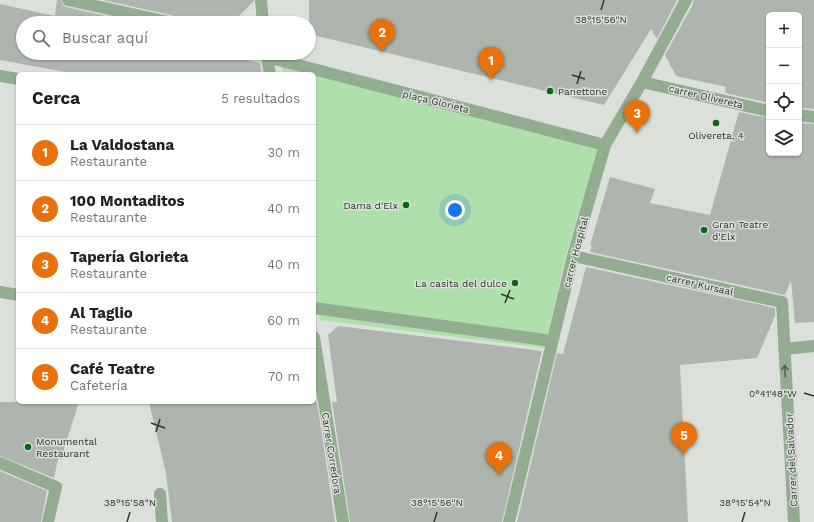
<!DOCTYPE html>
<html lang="es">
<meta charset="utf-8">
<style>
body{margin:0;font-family:"Work Sans",sans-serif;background:#f6f6f6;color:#222}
.controls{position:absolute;right:12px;top:12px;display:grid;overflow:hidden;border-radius:6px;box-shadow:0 1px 3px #0004}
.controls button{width:36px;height:36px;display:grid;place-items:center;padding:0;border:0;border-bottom:1px solid #e0e0e0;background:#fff;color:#222;font:20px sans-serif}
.you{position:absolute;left:455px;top:210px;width:14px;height:14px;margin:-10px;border:3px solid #fff;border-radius:50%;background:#1a73e8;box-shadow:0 0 0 6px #1a73e833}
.badge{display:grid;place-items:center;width:26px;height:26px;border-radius:50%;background:#2563eb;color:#fff;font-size:13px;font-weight:700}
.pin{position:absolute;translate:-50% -33px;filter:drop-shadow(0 1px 2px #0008)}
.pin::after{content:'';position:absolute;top:21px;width:14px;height:12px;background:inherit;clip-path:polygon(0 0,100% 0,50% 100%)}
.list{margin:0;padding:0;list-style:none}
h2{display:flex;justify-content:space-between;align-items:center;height:52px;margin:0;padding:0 16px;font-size:17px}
h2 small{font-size:13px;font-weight:400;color:#767676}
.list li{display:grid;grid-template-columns:26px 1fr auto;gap:12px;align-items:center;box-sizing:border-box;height:56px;padding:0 16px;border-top:1px solid #e0e0e0}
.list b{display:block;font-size:15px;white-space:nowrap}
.list p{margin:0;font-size:13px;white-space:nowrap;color:#767676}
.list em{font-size:13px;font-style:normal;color:#767676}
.icon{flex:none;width:22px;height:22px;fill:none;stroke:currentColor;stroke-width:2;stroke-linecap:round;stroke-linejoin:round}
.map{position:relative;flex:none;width:814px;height:522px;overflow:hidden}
.search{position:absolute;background:#fff;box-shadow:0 1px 3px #0004;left:16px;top:16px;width:300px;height:44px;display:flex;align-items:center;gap:10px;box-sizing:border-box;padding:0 14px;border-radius:22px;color:#767676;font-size:15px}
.panel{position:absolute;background:#fff;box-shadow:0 1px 3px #0004;left:16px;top:72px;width:300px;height:332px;border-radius:6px}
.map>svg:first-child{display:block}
.green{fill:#aee0ac}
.building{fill:#aeb4ae}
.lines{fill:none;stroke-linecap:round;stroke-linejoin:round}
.street{stroke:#93ad91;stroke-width:12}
.oneway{stroke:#545e53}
.ticks{fill:none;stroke:#323432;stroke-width:1.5}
.poi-dot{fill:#076913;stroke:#dbe0da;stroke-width:1.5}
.labels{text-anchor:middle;stroke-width:3;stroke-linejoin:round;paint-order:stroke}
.poi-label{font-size:10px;fill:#323432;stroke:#dbe0da;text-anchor:start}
.street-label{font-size:10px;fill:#323432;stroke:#dbe0da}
.ticks-label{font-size:10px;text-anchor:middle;fill:#323432;stroke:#dbe0da;stroke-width:3;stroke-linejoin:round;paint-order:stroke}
</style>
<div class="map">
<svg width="814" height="522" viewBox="0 0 814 522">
<rect width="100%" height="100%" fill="#dbe0da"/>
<path class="green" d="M 281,60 L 601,138 L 566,256 L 544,348 L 320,320 L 314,278 L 314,74 L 283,74 Z"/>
<path class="building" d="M 57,0 L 61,0 L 63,5 L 66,7 L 138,23 L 23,23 L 23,53 L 218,53 L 260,63 L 262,74 L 76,74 L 0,60 L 0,4 L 55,16 Z
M 103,0 L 254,0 L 254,1 L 232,23 L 180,23 L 178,18 L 175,16 Z
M 309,0 L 677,0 L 657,39 L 651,29 L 604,105 L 309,34 Z
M 693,0 L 814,0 L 814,109 L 799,108 L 799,15 L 769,15 L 769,103 L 725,93 L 726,87 L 676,76 L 665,55 L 693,4 Z
M 739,112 L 769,118 L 769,153 L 799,153 L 799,123 L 814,124 L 814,322 L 795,323 L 791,280 L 785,295 L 590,252 L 592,245 L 590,245 L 610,177 L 655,189 L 650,203 L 710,215 Z
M 586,267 L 775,308 L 775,316 L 757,358 L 680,365 L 688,522 L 517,522 L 557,353 L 563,354 Z
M 338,326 L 542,351 L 502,522 L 350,522 L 332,402 L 337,402 L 328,335 Z
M 0,402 L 79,402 L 61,458 L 58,459 L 54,478 L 0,456 Z
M 149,402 L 317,402 L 335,522 L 172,522 L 166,473 Z
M 0,471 L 47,491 L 41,522 L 0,522 Z"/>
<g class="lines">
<path class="street" d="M 68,0 L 173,23
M 261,0 L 263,23
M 266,53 L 270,74
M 267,57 L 605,145
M 0,76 L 18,79
M 642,82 L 769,111
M 799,115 L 814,117
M 573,256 L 782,302 L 794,522
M 0,292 L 18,295
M 314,308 L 552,341
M 314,337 L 343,522
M 784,349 L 814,346
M 0,463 L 56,487 L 48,522
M 160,494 L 162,522
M 509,522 L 573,256 L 605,145 L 642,82 L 686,0"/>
</g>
<defs><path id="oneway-shaft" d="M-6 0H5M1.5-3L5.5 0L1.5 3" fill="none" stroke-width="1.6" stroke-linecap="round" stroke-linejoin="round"/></defs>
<use class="oneway" href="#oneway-shaft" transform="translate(785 371) rotate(-93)"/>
<path class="ticks" d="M 601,10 L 604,0M 572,75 L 585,79M 577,84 L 581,71M 501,294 L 514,299M 505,303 L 510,290M 804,393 L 814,396M 151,423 L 165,428M 156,432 L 160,419M 127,522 L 130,512M 434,522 L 437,512M 742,522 L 745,512"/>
<g class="poi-dot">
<circle cx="550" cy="91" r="4"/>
<circle cx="716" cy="123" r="4"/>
<circle cx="406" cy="205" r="4"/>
<circle cx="704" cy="230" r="4"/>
<circle cx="515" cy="283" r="4"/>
<circle cx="28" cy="447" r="4"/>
</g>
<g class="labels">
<g class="poi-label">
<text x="558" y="95">Panettone</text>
<text x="716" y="139" text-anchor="middle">Olivereta, 4</text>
<text x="398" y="209" text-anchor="end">Dama d'Elx</text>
<text x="712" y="228">Gran Teatre<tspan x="712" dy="12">d'Elx</tspan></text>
<text x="507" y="287" text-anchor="end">La casita del dulce</text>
<text x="36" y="445">Monumental<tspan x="36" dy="12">Restaurant</tspan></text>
</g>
<g class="street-label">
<text transform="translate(706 96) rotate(13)" y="4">carrer Olivereta</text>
<text transform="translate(436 101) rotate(14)" y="4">plaça Glorieta</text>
<text transform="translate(575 252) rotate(-75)" y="4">carrer Hospital</text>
<text transform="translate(700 284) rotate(13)" y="4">carrer Kursaal</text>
<text transform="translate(332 453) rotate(81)" y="4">Carrer Corredora</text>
<text transform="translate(791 460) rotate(-93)" y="4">Carrer del Salvador</text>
</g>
</g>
<g class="ticks-label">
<text x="601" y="23">38°15'56"N</text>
<text x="773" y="397">0°41'48"W</text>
<text x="130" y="506">38°15'58"N</text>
<text x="437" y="506">38°15'56"N</text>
<text x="745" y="506">38°15'54"N</text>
</g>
</svg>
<div class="controls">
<button>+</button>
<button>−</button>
<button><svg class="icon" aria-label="locate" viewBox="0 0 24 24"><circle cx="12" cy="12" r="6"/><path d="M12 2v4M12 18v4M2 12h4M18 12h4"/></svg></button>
<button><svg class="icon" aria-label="layers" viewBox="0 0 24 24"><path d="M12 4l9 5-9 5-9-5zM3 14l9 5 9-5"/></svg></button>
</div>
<div class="you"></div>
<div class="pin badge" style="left:491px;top:80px;background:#e8710a">1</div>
<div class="pin badge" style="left:382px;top:52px;background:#e8710a">2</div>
<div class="pin badge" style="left:637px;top:133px;background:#e8710a">3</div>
<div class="pin badge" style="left:499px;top:475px;background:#e8710a">4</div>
<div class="pin badge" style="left:684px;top:455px;background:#e8710a">5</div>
<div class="search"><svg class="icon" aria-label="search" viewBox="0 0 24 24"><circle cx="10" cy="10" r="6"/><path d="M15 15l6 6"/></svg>Buscar aquí</div>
<section class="panel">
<h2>Cerca<small>5 resultados</small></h2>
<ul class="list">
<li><span class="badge" style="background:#e8710a">1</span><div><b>La Valdostana</b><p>Restaurante</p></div><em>30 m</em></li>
<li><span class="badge" style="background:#e8710a">2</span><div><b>100 Montaditos</b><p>Restaurante</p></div><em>40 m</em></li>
<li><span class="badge" style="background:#e8710a">3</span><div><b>Tapería Glorieta</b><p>Restaurante</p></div><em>40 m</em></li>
<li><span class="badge" style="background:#e8710a">4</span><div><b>Al Taglio</b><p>Restaurante</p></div><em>60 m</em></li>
<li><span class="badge" style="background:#e8710a">5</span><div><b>Café Teatre</b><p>Cafetería</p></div><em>70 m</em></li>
</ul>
</section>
</div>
